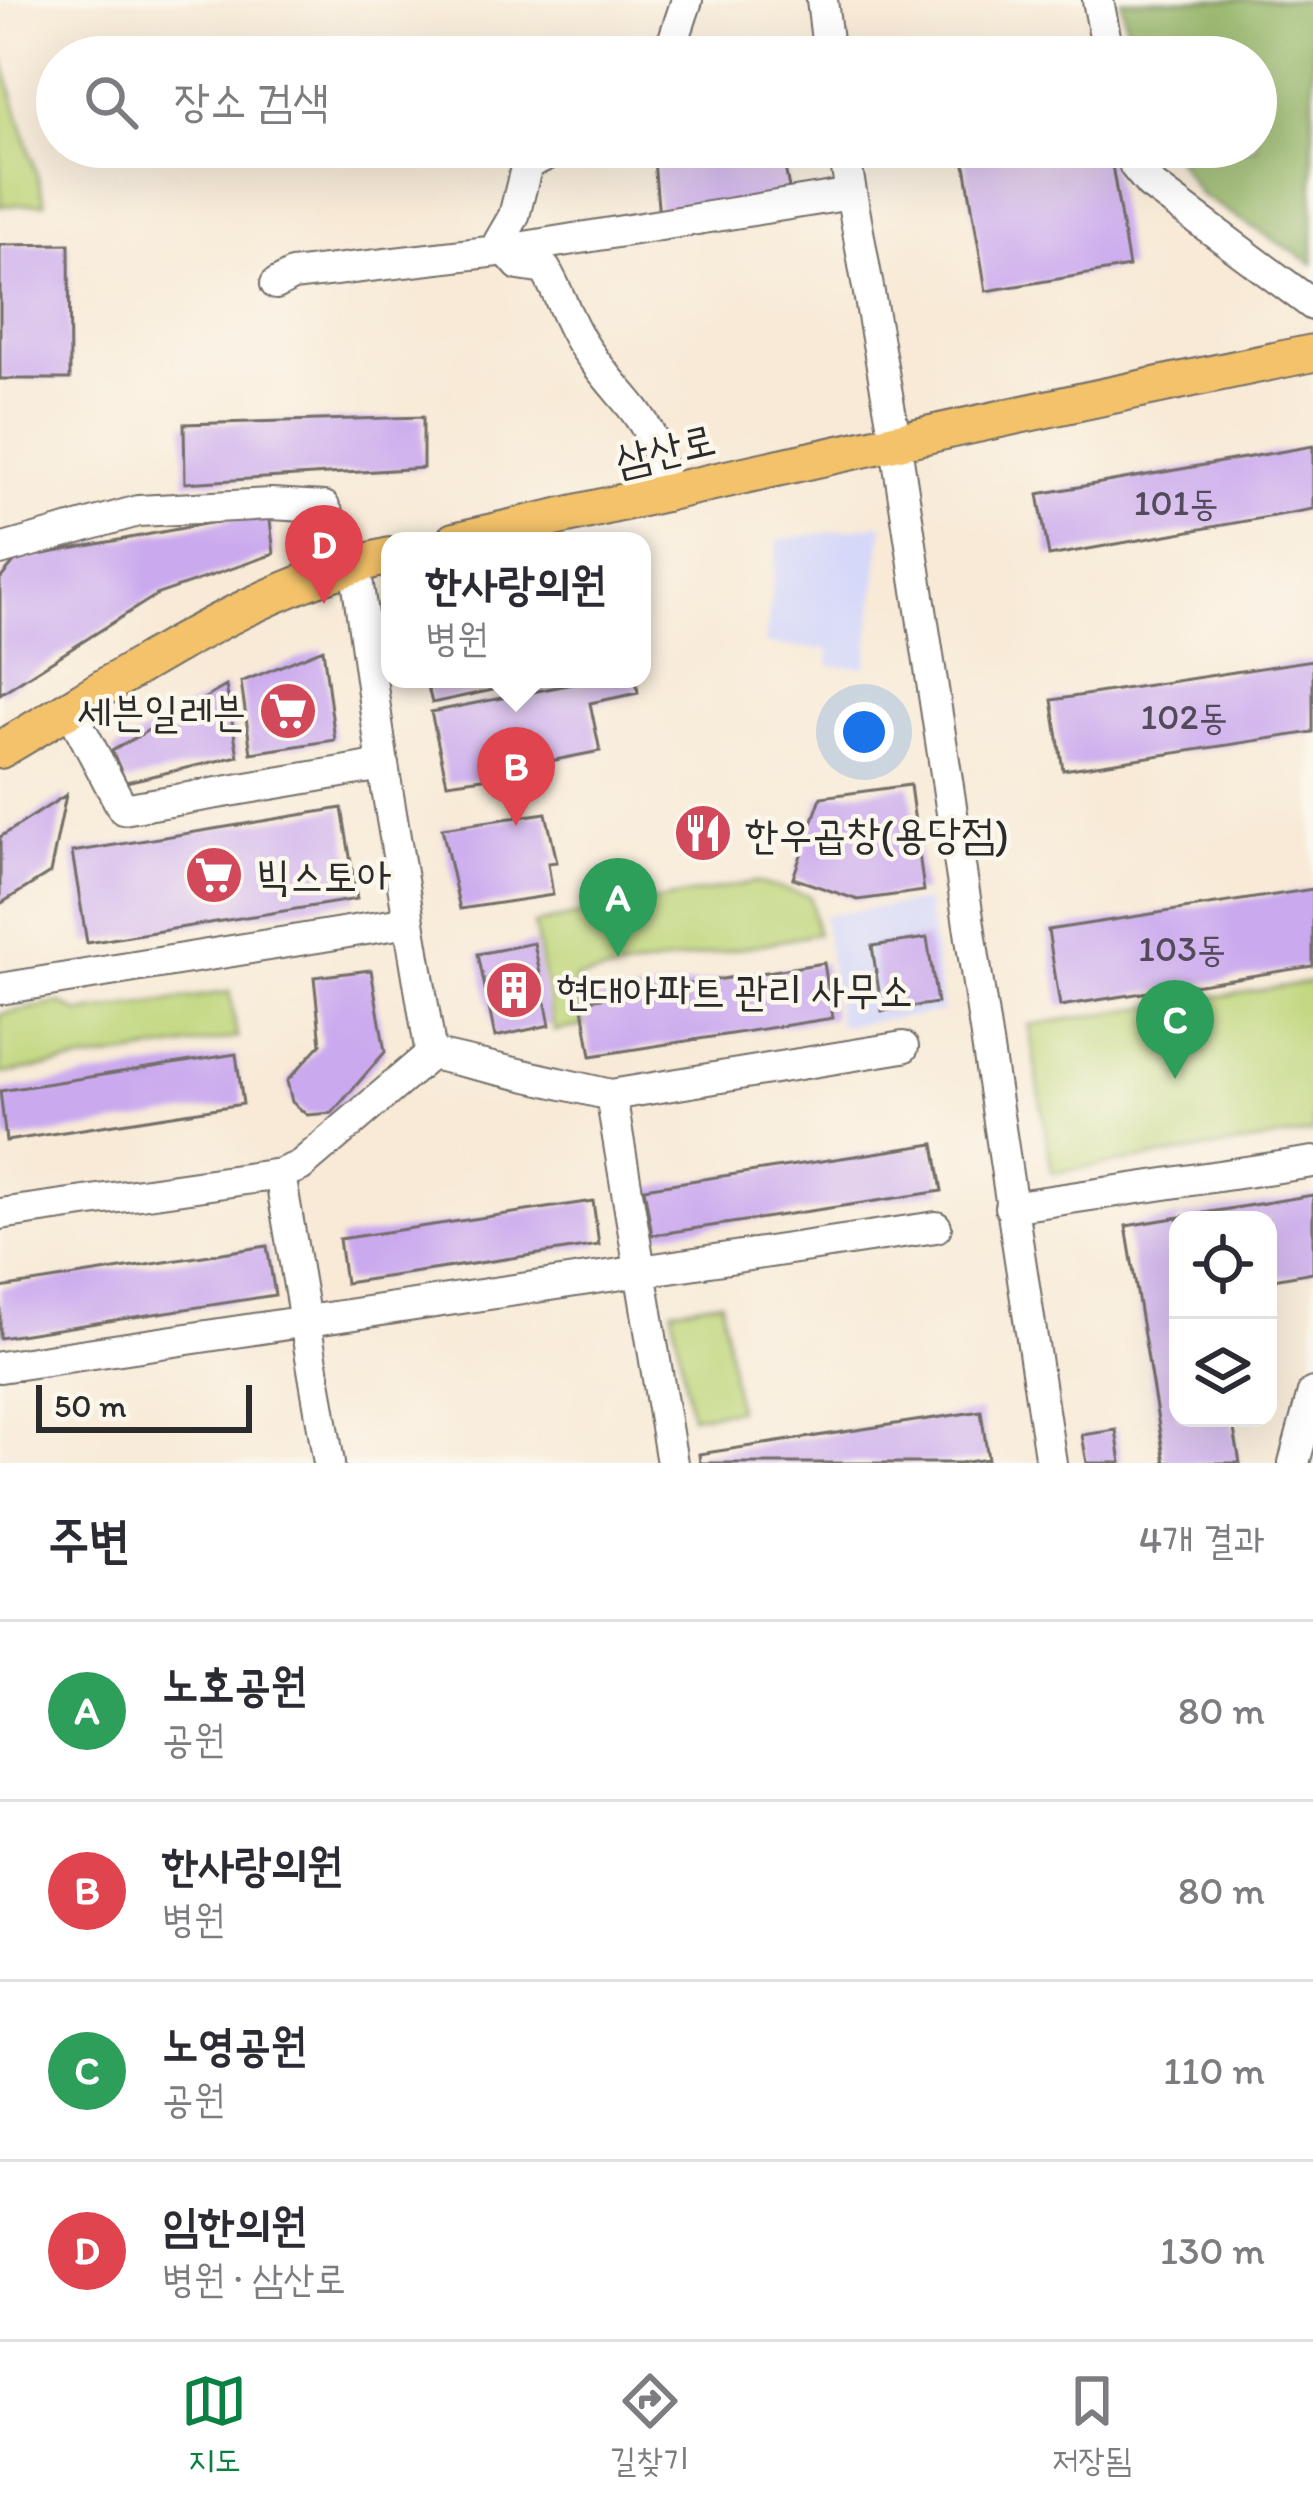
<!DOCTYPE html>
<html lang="ko">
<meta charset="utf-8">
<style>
body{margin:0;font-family:Itim,"Poor Story",sans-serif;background:#f2f2f3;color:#2b2b33}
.controls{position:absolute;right:36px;bottom:36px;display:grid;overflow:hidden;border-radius:24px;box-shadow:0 12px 48px #0002}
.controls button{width:108px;height:108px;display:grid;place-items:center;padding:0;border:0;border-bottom:3px solid #e1e1e2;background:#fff;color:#2b2b33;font:60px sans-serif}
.scale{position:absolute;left:36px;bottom:30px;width:216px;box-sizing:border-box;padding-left:12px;border:6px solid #2b2b2b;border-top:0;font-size:33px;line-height:42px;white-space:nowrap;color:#2b2b2b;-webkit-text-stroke:9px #fbf7ec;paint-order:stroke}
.you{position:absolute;left:864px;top:732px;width:42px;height:42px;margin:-30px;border:9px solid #fff;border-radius:50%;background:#1a73e8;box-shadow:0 0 0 18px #1a73e833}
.badge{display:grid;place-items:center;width:78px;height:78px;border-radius:50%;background:#0b8043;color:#fff;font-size:39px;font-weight:700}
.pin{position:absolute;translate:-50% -99px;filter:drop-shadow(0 3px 6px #0008)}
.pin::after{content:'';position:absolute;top:63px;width:42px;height:36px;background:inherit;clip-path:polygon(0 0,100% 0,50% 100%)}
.popup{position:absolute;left:381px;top:532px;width:270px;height:156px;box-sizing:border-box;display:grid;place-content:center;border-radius:24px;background:#fff;filter:drop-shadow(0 3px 9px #0005);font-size:39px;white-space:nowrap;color:#7c7c81}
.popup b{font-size:45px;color:#2b2b33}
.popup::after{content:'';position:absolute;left:50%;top:100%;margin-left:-24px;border:24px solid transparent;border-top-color:#fff}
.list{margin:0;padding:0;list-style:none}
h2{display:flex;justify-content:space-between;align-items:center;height:156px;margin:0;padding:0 48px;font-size:51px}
h2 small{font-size:39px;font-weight:400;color:#7c7c81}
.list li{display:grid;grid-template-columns:78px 1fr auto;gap:36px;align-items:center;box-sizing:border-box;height:180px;padding:0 48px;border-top:3px solid #e1e1e2}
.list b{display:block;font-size:45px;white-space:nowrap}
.list p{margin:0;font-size:39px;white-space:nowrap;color:#7c7c81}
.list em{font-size:39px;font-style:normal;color:#7c7c81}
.icon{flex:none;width:66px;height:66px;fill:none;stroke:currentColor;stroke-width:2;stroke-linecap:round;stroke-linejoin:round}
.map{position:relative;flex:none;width:1313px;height:1463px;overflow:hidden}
.search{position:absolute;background:#fff;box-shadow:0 12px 48px #0002;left:36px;right:36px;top:36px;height:132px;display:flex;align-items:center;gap:30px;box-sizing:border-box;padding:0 42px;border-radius:66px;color:#7c7c81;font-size:45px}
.sheet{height:876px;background:#fff}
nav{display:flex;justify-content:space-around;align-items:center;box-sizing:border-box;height:168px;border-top:3px solid #e1e1e2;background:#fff;font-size:33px;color:#7c7c81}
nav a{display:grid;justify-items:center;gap:6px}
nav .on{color:#0b8043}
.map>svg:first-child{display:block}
.built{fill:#d5d8f9}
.green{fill:#bed579;stroke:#748052;stroke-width:3}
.forest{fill:#96b669;stroke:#60704a;stroke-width:3}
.building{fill:#caa9ee}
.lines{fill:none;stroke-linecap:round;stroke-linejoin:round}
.minor-casing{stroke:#736e67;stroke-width:34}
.major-casing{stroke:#736e67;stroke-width:40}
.minor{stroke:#fff;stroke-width:30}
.major{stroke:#f3c26a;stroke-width:36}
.labels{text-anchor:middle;stroke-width:9;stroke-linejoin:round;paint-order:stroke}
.number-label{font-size:36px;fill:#534a5c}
.street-label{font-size:42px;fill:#2b2b2b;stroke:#fbf7ec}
.poi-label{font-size:42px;fill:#2b2b2b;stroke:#fbf7ec;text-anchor:start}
</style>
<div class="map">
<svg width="1313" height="1463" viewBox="0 0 1313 1463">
<rect width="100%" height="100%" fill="#fbf7ec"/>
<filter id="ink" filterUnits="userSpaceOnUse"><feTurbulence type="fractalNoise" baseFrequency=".00833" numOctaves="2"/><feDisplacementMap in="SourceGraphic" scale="24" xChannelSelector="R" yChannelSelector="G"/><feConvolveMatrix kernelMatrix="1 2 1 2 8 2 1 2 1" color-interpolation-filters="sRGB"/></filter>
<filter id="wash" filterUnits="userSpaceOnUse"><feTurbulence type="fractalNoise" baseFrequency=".004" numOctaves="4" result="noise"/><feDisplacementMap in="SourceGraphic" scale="48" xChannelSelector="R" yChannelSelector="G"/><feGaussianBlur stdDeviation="2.7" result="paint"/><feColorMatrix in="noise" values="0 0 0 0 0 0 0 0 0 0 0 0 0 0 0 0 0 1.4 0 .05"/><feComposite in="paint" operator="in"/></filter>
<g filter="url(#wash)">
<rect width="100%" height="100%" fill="#f8ead7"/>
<path class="built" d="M 883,524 L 866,667 L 829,666 L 829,650 L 765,644 L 778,540 Z
M 927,901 L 943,1012 L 839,1026 L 823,915 Z"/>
<path class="green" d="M 0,51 L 45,203 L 0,206 Z
M 754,882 L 810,896 L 817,934 L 575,979 L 583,1026 L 554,1031 L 534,924 Z
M 1313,982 L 1313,1133 L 1052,1173 L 1029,1025 Z
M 230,992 L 237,1038 L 0,1074 L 0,1014 L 60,1003 L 80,1013 Z
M 721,1301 L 737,1410 L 691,1416 L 672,1309 Z"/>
<path class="forest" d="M 1121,0 L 1313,0 L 1313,264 L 1199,194 L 1169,147 L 1256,147 L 1256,57 L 1133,57 Z"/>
<g id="blocks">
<path class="building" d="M 781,147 L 791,198 L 659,218 L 653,149 Z
M 962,147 L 1109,147 L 1129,267 L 986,291 Z
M 69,244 L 70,379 L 0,379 L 0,245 Z
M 423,417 L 423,468 L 185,483 L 184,424 Z
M 1313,446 L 1313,509 L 1049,556 L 1038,494 Z
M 269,512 L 274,554 L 158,594 L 0,694 L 0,579 L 17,559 Z
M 323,649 L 335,740 L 251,753 L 241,682 Z
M 1313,660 L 1313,732 L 1063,770 L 1052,700 Z
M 426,679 L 534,679 L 535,681 L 432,703 Z
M 598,679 L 636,679 L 638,693 L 590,703 L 600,751 L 525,766 L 511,774 L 447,783 L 431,712 Z
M 226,686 L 238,756 L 126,782 L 112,751 Z
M 910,785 L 924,891 L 858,900 L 793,878 L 821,797 Z
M 66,795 L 50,873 L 0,904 L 0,837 Z
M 342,808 L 357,899 L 87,943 L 72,852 Z
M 546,813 L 557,862 L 548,863 L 553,895 L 460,909 L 442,828 Z
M 1313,889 L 1313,966 L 1060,1006 L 1048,930 Z
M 927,938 L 937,1003 L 882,1011 L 872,946 Z
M 534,943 L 550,1025 L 495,1037 L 478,954 Z
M 824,963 L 833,1018 L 591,1056 L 582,1001 Z
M 371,970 L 385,1052 L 332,1113 L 307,1115 L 292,1102 L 287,1081 L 321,1044 L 314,977 Z
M 236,1054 L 243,1104 L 6,1141 L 0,1091 Z
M 934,1144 L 942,1191 L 652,1235 L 644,1188 Z
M 1313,1195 L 1313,1272 L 1268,1280 L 1268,1220 L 1178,1220 L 1178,1418 L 1232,1418 L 1240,1463 L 1165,1463 L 1126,1226 Z
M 593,1201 L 599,1245 L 345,1283 L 339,1239 Z
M 267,1246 L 275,1295 L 0,1338 L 0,1288 Z
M 981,1411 L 988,1459 L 960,1463 L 700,1463 L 699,1454 Z
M 1116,1430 L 1121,1463 L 1087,1463 L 1082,1435 Z"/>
</g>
</g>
<g filter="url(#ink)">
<use href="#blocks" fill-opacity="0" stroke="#736e67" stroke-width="3"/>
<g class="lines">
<defs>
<path id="minor" d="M 822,0 L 829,57
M 1098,0 L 1109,57
M 668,57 L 687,0
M 509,147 L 527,164 L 514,216 L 499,242 L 519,265 L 545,269 C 561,296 570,328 588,352 C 630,412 657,416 665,496
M 843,147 L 895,439 L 1051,1463
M 1129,147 L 1135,166 L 1150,184 L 1313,305
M 527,164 L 559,149 L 604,147
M 276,284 L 292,275 L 506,250 L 851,194
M 0,550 L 138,511 L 271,504 L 324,507 L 355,564 L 383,765 L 431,1054 L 300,1166 L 280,1174 L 0,1214
M 70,709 L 123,809 L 383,765
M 0,989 L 409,922
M 431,1054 L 611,1095 L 903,1047
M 611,1095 L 672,1463
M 280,1174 L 329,1463
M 1010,1207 L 1313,1162
M 0,1367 L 936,1227
M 1294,1463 L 1313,1393"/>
<path id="major" d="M 454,541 C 740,475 1026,412 1313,353
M 0,750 C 124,678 248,588 390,556"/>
</defs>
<use href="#minor" class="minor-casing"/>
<use href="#major" class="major-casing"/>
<use href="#minor" class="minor"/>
<use href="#major" class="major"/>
</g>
</g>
<defs>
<symbol id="supermarket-disc" viewBox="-11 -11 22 22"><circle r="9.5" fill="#d1495b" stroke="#fbf7ec"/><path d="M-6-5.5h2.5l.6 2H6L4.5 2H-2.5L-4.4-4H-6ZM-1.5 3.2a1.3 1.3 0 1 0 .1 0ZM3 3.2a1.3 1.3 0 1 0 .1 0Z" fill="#fff"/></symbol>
<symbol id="restaurant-disc" viewBox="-11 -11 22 22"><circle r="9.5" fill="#d1495b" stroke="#fbf7ec"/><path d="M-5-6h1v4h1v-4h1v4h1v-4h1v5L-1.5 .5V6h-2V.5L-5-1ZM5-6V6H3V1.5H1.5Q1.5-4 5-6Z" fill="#fff"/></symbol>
<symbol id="building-disc" viewBox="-11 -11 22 22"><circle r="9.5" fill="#d1495b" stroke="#fbf7ec"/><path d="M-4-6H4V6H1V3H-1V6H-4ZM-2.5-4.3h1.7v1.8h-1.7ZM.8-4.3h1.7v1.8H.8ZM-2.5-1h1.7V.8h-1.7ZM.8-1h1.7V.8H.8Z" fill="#fff"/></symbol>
</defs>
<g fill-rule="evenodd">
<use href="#supermarket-disc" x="255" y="678" width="66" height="66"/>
<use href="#restaurant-disc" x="670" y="800" width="66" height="66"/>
<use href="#supermarket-disc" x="181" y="842" width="66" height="66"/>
<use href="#building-disc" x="481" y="957" width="66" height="66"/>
</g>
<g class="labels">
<g class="number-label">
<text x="1176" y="515">101동</text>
<text x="1184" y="729">102동</text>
<text x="1182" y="961">103동</text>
</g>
<g class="street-label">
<text transform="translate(665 449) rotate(-13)" y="15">삼산로</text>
</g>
<g class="poi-label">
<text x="246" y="726" text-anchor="end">세븐일레븐</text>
<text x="745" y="848">한우곱창(용당점)</text>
<text x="256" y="890">빅스토아</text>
<text x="556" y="1005">현대아파트 관리 사무소</text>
</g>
</g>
</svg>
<div class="controls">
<button><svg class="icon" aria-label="locate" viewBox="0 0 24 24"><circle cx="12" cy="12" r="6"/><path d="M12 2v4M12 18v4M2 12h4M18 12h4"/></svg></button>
<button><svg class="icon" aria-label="layers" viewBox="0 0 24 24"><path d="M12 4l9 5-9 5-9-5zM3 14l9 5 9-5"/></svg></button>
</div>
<div class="scale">50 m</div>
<div class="you"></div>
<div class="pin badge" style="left:618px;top:957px;background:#2e9e5b">A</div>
<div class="pin badge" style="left:516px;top:826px;background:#e0444e">B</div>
<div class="popup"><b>한사랑의원</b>병원</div>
<div class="pin badge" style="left:1175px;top:1079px;background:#2e9e5b">C</div>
<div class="pin badge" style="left:324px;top:604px;background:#e0444e">D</div>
<div class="search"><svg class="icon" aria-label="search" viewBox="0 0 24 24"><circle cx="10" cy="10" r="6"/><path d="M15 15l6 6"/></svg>장소 검색</div>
</div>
<section class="sheet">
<h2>주변<small>4개 결과</small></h2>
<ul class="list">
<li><span class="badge" style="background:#2e9e5b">A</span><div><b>노호공원</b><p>공원</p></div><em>80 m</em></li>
<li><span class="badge" style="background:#e0444e">B</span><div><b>한사랑의원</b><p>병원</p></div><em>80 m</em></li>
<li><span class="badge" style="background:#2e9e5b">C</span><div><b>노영공원</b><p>공원</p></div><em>110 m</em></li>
<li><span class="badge" style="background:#e0444e">D</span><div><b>임한의원</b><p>병원 · 삼산로</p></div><em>130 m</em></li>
</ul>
</section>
<nav>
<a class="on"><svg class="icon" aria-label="map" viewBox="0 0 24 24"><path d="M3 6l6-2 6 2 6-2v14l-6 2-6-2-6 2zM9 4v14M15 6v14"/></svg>지도</a>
<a><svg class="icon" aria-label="directions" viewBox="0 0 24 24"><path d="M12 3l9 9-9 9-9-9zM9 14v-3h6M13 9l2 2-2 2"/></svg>길찾기</a>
<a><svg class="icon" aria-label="saved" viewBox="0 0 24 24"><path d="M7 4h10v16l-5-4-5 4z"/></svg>저장됨</a>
</nav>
